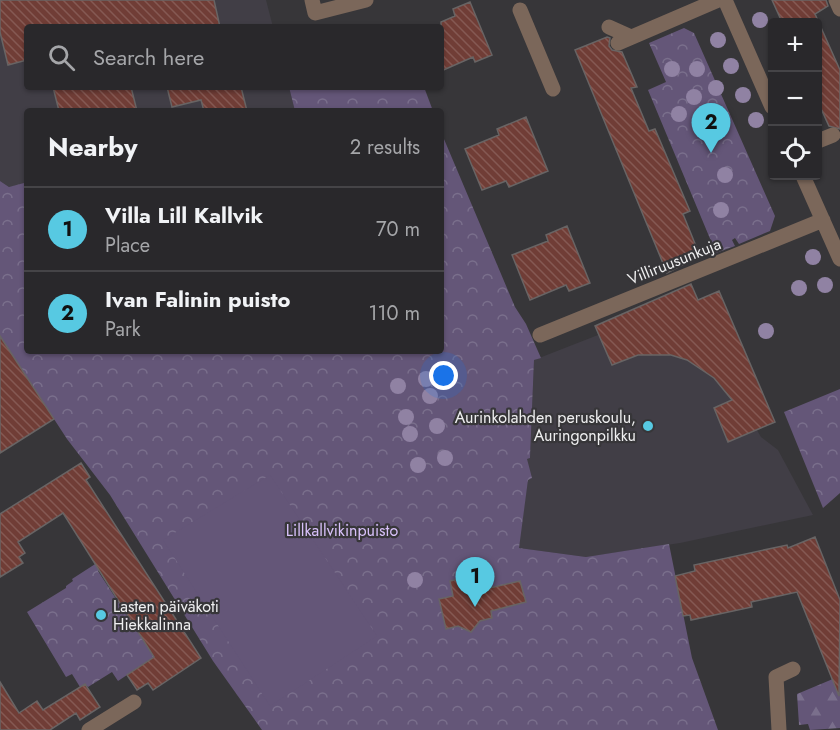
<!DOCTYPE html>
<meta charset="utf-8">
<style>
body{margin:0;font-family:Jost,sans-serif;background:#353437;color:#f1f3f6}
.controls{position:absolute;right:18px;top:18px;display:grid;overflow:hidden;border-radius:6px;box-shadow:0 2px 4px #0004}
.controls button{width:54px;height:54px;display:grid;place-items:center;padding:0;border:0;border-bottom:2px solid #454447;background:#29282b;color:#f1f3f6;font:30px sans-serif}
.you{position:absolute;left:444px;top:376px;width:21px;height:21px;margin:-15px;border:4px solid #fff;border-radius:50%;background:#1a73e8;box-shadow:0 0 0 9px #1a73e833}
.badge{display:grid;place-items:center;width:39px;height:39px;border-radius:50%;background:#57c9e2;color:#111;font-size:20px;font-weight:700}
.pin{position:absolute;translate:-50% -50px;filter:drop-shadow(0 2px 3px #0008)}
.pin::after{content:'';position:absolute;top:32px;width:21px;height:18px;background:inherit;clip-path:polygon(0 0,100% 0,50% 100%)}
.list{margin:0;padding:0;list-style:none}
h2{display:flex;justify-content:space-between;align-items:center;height:78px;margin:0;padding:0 24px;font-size:26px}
h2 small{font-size:20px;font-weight:400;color:#a5a6a9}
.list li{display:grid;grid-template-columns:39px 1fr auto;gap:18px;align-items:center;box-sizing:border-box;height:84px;padding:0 24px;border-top:2px solid #454447}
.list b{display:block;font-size:22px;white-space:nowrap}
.list p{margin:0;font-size:20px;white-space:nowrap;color:#a5a6a9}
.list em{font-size:20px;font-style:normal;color:#a5a6a9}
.icon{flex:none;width:33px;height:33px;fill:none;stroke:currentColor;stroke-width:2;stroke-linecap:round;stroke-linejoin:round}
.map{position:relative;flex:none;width:840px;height:730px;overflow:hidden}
.search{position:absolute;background:#29282b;box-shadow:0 2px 4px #0004;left:24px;top:24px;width:420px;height:66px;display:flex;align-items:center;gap:15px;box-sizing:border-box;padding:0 21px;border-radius:6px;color:#a5a6a9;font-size:22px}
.panel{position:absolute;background:#29282b;box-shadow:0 2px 4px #0004;left:24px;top:108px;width:420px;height:246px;border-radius:6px}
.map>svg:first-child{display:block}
.built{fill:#413e46}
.forest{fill:url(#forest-firs)}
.park{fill:url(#park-crowns)}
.pitch{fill:#645678}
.building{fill:url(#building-back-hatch);stroke:#686464;stroke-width:1.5}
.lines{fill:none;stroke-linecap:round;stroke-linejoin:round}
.minor{stroke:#7b675a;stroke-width:15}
.tree{fill:#9082a3}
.poi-dot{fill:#57c9e2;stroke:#373639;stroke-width:2}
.labels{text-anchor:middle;stroke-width:4.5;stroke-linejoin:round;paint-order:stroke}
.street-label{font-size:16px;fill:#efeff0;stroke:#373639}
.poi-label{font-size:16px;fill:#efeff0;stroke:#373639;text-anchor:end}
.park-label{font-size:16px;fill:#d8c1fa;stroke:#373639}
</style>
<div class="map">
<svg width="840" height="730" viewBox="0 0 840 730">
<defs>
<pattern id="forest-firs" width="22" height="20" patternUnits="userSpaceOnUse" patternTransform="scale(1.5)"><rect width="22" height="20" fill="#645678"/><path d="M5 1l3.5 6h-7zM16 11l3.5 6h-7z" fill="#7a6f8c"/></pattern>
<pattern id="park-crowns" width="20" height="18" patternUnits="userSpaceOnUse" patternTransform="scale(1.5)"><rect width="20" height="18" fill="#645678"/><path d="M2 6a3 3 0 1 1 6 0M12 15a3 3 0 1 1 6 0" fill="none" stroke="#7a6f8c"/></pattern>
<pattern id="building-back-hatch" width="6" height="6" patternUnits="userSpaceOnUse" patternTransform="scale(1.5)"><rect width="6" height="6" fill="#703d36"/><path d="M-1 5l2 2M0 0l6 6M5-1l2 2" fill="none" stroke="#855953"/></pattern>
</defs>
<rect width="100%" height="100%" fill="#373639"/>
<path class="built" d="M 0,0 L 266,0 L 273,27 L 27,27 L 27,87 L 289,87 L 295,111 L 27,111 L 27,196 L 24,184 L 9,187 L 0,181 Z
M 675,291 L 761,437 L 778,450 L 813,515 L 680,543 L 586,557 L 518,548 L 528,480 L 527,459 L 530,458 L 534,360 L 598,335 L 595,326 Z"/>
<path class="forest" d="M 840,676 L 840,728 L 810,730 L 808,724 L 799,725 L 797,694 Z"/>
<path class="park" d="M 684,28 L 694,33 L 775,216 L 770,231 L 739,244 L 735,238 L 732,240 L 735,246 L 716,253 L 648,90 L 666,82 L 649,43 Z
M 289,87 L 424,87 L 433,111 L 295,111 Z
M 441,132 L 515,307 L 526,324 L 541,358 L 534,360 L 530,458 L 527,459 L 532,478 L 528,480 L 519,548 L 586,557 L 669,544 L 692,658 L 718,730 L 262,730 L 213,661 L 110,495 L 67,439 L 0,336 L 0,181 L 9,187 L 24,183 L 27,196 L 27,351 L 441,351 Z
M 840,389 L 840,493 L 823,508 L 784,412 Z
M 103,559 L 108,565 L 98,571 L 154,657 L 118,681 L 112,672 L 88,687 L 85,684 L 80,687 L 72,674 L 66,677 L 27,612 L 66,588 L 66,586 L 73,581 L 72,579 Z"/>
<path class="pitch" d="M 270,475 L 377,636 L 270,706 L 163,540 Z"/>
<path class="building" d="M 0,0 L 214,0 L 220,27 L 27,27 L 27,60 L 8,65 L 0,32 Z
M 772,0 L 826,0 L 828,6 L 815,14 L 840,70 L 840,129 L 829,126 L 818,102 L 818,22 L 782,22 Z
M 470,2 L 492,55 L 475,62 L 473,57 L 441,71 L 441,22 L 455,16 L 453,9 Z
M 607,37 L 610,38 L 609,46 L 612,50 L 622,52 L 637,87 L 631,88 L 649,131 L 655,129 L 690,211 L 683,214 L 700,256 L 667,273 L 575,50 Z
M 53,87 L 131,87 L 137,111 L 59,111 Z
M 167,87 L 241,87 L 247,111 L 204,111 L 201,100 L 172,107 Z
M 526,117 L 548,171 L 509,187 L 506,181 L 482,190 L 465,149 L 499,135 L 497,129 Z
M 567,226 L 590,283 L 569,291 L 566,285 L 530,300 L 512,255 L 548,241 L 546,235 Z
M 691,284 L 698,300 L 719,291 L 775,422 L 728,442 L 714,408 L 732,400 L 714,378 L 687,360 L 671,355 L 638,355 L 612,365 L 595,326 Z
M 0,336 L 54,419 L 0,453 Z
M 81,463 L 90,477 L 86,480 L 201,658 L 153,690 L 148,683 L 137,690 L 127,675 L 154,657 L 63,513 L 18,542 L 25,553 L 19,557 L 23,563 L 0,577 L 0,514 Z
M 815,537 L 840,600 L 839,696 L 797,592 L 751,602 L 752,607 L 691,620 L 690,615 L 683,616 L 675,576 L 695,571 L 694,565 L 787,545 L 788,548 Z
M 468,577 L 472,592 L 520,581 L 526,602 L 491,611 L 492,618 L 480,621 L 471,632 L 458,626 L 446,629 L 439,599 L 453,596 L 450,581 Z
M 0,682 L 19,713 L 37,701 L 43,710 L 85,684 L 100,707 L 80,720 L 76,713 L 50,730 L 0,730 Z"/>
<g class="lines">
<path class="minor" d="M 312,0 L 315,13 L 366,0
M 725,0 L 772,107
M 836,0 L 840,9
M 520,10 L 553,89
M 609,27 L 629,36
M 618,43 L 718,0
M 818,141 L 833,135
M 803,176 L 840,259
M 540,335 L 823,220
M 89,730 L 134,702
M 779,730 L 776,677 L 793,669"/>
</g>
<g class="tree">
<circle cx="760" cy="20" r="8"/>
<circle cx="718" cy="40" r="8"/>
<circle cx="731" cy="66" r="8"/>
<circle cx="672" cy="69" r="8"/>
<circle cx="697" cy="69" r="8"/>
<circle cx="716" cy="88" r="8"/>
<circle cx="743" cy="95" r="8"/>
<circle cx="694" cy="97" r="8"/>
<circle cx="679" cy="114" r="8"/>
<circle cx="756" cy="120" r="8"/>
<circle cx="725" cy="175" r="8"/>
<circle cx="721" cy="210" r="8"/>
<circle cx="813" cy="257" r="8"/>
<circle cx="825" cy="285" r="8"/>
<circle cx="799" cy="288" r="8"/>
<circle cx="766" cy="331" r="8"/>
<circle cx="426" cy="379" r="8"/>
<circle cx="398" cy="386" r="8"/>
<circle cx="430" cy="396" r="8"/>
<circle cx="406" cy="417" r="8"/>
<circle cx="437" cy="426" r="8"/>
<circle cx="410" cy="434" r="8"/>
<circle cx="445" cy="458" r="8"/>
<circle cx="418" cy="465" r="8"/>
<circle cx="415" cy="580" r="8"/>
</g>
<g class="poi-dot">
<circle cx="648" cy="426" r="6"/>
<circle cx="101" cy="615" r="6"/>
</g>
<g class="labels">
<g class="street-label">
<text transform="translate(674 261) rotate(-22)" y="6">Villiruusunkuja</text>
</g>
<g class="poi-label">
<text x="636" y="423">Aurinkolahden peruskoulu,<tspan x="636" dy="18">Auringonpilkku</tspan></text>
<text x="113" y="612" text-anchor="start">Lasten päiväkoti<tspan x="113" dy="18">Hiekkalinna</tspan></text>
</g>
<g class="park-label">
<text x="342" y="536">Lillkallvikinpuisto</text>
</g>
</g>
</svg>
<div class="controls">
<button>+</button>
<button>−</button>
<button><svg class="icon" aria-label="locate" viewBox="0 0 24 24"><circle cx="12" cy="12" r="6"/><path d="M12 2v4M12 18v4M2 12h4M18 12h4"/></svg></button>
</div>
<div class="you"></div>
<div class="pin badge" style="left:475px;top:607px">1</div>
<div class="pin badge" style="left:711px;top:153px">2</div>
<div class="search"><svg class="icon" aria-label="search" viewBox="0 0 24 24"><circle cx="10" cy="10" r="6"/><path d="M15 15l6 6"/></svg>Search here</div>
<section class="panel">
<h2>Nearby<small>2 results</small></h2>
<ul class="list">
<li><span class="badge">1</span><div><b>Villa Lill Kallvik</b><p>Place</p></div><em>70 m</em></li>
<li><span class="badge">2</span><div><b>Ivan Falinin puisto</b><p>Park</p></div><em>110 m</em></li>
</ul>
</section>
</div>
